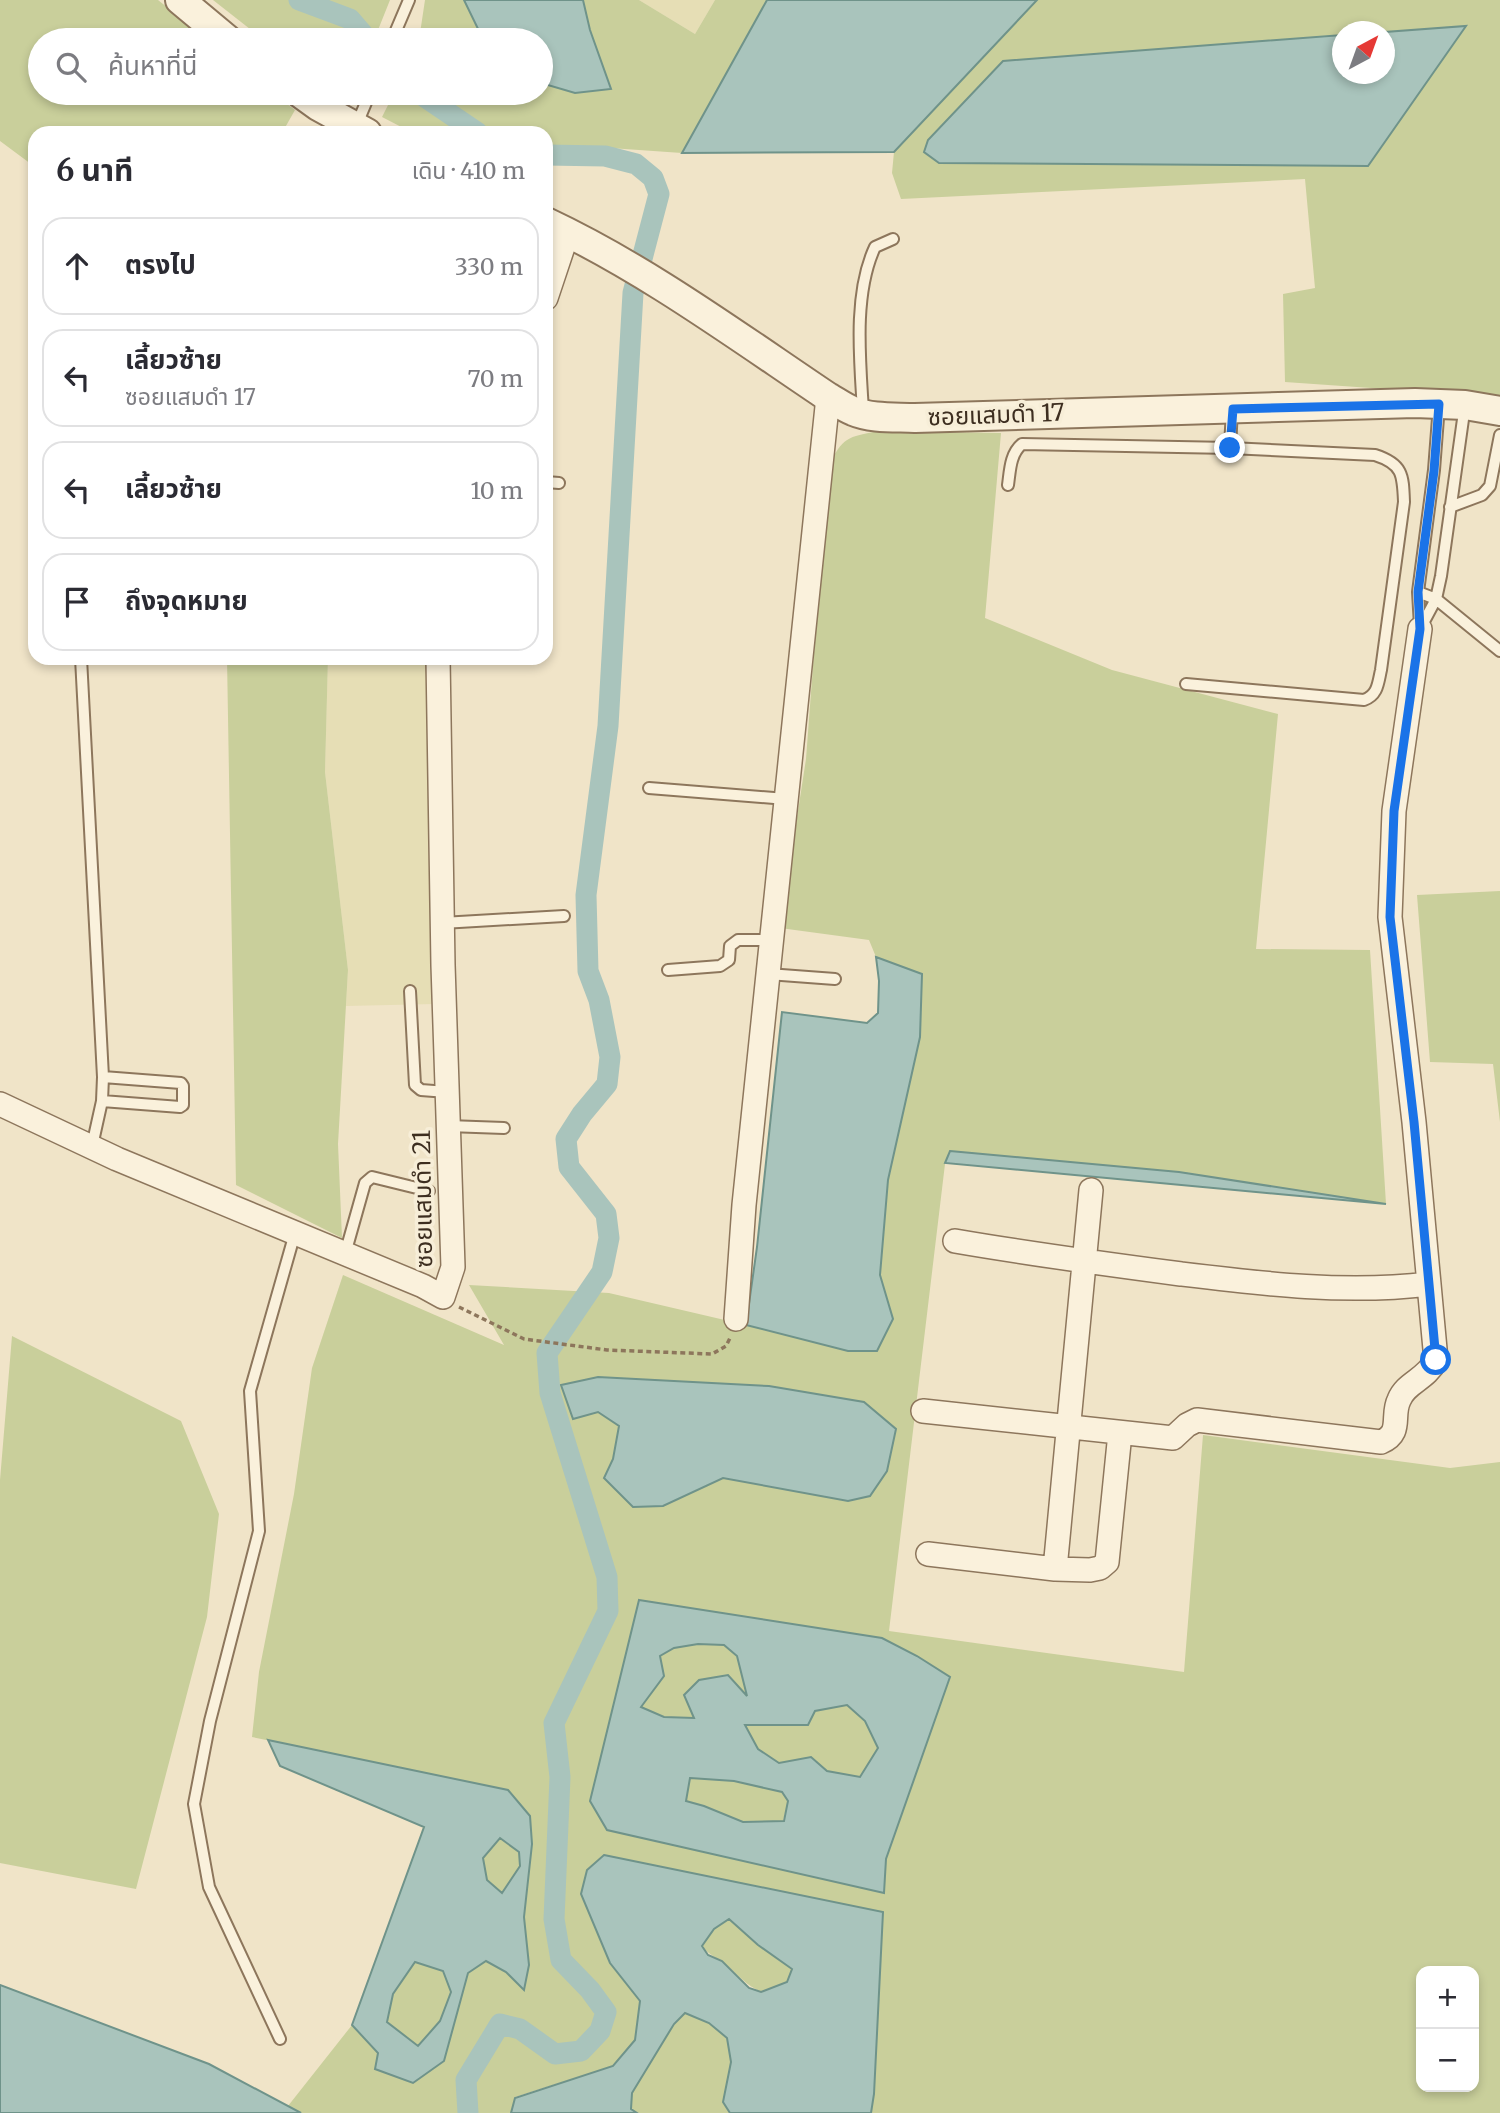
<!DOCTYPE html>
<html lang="th">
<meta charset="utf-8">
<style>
body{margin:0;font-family:Merriweather,"Noto Sans Thai",serif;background:#f7f7f7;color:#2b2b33}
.controls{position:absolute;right:21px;bottom:21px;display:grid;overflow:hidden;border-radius:14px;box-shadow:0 4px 10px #0003}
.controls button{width:63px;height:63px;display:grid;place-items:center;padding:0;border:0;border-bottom:2px solid #e1e1e2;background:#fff;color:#2b2b33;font:35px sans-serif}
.compass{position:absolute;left:1332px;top:21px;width:63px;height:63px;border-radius:50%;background:#fff;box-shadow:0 4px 10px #0003;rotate:41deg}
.stop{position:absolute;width:21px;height:21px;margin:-16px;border:5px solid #1a73e8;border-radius:50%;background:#fff}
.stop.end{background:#1a73e8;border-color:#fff;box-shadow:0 2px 7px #0008}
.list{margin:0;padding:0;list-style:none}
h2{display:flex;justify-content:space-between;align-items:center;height:91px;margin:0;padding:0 28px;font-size:30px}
h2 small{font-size:23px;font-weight:400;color:#7c7c81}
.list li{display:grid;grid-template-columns:46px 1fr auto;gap:21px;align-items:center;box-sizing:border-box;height:98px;margin:0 14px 14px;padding:0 14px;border:2px solid #e1e1e2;border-radius:21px}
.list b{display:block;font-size:26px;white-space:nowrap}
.list p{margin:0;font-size:23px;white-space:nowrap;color:#7c7c81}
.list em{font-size:23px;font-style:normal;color:#7c7c81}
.icon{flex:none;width:38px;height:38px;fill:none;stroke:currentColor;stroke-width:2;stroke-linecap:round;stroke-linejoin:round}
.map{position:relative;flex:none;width:1500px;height:2113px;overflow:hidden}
.search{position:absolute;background:#fff;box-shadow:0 4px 10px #0003;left:28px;top:28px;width:525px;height:77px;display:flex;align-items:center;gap:18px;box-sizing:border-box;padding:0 24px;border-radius:38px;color:#7c7c81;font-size:26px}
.panel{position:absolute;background:#fff;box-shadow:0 4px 10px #0003;left:28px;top:126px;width:525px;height:539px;border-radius:21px}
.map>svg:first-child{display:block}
.farmland{fill:#e6deb5}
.green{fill:#c9cf9b;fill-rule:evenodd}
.water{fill:#a9c4bc;stroke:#6f938a;stroke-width:2;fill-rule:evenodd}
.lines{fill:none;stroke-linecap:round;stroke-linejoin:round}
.canal{stroke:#a9c4bc;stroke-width:21}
.service-casing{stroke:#8d765c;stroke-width:14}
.minor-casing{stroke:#8d765c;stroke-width:26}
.tertiary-casing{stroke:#8d765c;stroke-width:32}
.path{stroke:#8d765c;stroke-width:3.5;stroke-dasharray:5 3.5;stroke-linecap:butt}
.service{stroke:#faf1dc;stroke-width:10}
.minor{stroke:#faf1dc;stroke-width:23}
.tertiary{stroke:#faf1dc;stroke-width:28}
.route{stroke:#1a73e8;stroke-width:9}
.labels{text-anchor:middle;stroke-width:7;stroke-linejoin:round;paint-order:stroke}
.street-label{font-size:24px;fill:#3d2e20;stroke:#f7eed8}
</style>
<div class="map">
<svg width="1500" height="2113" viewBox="0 0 1500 2113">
<rect width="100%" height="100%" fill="#f0e4c8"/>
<path class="farmland" d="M 639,0 L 715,0 L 695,34 Z
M 328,658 L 426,658 L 435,1004 L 346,1006 L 348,970 L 325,772 Z"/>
<path class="green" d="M 0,0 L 158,0 L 208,40 L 40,40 L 40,93 L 273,93 L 295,110 L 282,133 L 35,133 L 35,167 L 0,141 Z
M 213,0 L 390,0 L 374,40 L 264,40 Z
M 425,0 L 464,0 L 481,35 L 488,40 L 419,40 Z
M 583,0 L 639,0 L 695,34 L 715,0 L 767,0 L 682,153 L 567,145 L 546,169 L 546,133 L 413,133 L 382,117 L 394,93 L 541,93 L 541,83 L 575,93 L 611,89 L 590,30 Z
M 1037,0 L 1500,0 L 1500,397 L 1285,382 L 1283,294 L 1315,288 L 1305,179 L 901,199 L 892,173 L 894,152 ZM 1465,26 L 1368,166 L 1003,61 L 1342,35 L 1342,32 L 1385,32 Z
M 879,431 L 1001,433 L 985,618 L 1112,670 L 1278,714 L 1256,949 L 1370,950 L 1386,1204 L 1179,1172 L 950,1152 L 945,1164 L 889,1631 L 1184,1672 L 1203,1435 L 1450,1468 L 1500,1462 L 1500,2113 L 871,2113 L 874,2094 L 883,1912 L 604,1855 L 610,1963 L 640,2001 L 636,2040 L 613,2066 L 515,2097 L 511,2113 L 301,2113 L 288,2106 L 352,2025 L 378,2053 L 444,2061 L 468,1973 L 485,1961 L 506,1972 L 524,1989 L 529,1965 L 524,1917 L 532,1844 L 508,1790 L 252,1737 L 259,1672 L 294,1494 L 312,1368 L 343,1275 L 504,1345 L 469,1285 L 609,1293 L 759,1328 L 848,1351 L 893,1319 L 880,1275 L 888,1180 L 920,1037 L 922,974 L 876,957 L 869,940 L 780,928 L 806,759 L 828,467 C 843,437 847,437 879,431 ZM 598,1412 L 848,1501 L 723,1478 L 663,1506 L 613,1460 L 619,1426 ZM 639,1600 L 882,1638 L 917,1656 L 950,1677 L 886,1859 L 884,1893 L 590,1801 ZM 1421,1971 L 1474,1971 L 1474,2087 L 1421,2087 Z
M 227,658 L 328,658 L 325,772 L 348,970 L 338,1144 L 342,1238 L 236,1185 Z
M 1500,891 L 1500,1122 L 1493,1064 L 1430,1062 L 1417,895 Z
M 12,1336 L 181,1421 L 219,1514 L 207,1617 L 136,1889 L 0,1863 L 0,1480 Z
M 698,1644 L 724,1645 L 737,1656 L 748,1697 L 694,1718 L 664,1717 L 641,1707 L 664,1676 L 660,1656 L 674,1648 Z
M 847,1705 L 866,1721 L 878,1748 L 860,1777 L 827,1771 L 810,1757 L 779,1763 L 758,1749 L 744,1724 L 808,1725 L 815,1711 Z
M 690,1778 L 734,1781 L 782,1792 L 788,1801 L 783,1821 L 743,1822 L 704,1806 L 685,1801 Z
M 500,1838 L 519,1852 L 520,1866 L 502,1893 L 487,1880 L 483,1857 Z
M 729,1919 L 758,1945 L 792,1969 L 788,1982 L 762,1992 C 746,1986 738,1974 725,1964 C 716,1957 709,1955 702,1946 L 714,1929 Z
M 415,1962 L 443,1971 L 451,1992 L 440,2021 L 418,2046 L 387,2022 L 393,1994 Z
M 685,2013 L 709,2023 L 727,2038 L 731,2062 L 723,2102 L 730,2113 L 637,2113 L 631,2110 L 632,2093 L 674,2024 Z"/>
<path class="water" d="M 464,0 L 583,0 L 590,30 L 611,89 L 575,93 L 541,83 L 541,40 L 488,40 L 481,35 Z
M 767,0 L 1037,0 L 894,152 L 682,153 Z
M 1466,26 L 1368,166 L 939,163 L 924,152 L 928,140 L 1003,61 L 1342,35 L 1342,74 L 1384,74 L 1385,32 Z
M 876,957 L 922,974 L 920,1037 L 888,1180 L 880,1275 L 893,1319 L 877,1351 L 848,1351 L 746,1325 L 757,1247 L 782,1012 L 867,1023 L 878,1013 L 879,981 Z
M 950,1151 L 1179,1172 L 1386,1204 L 945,1163 Z
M 598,1377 L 769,1386 L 864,1402 L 896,1429 L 887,1471 L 870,1496 L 848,1501 L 723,1478 L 663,1506 L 633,1507 L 604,1478 L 613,1459 L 619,1426 L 598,1412 L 573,1419 L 561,1385 Z
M 639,1600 L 882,1638 L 917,1656 L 950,1677 L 886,1859 L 884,1893 L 607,1830 L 590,1801 ZM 698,1644 L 724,1645 L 737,1656 L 747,1696 L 728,1675 L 699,1680 L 684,1695 L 694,1718 L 664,1717 L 641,1707 L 664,1676 L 660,1656 L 674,1648 ZM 847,1705 L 865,1721 L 878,1748 L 860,1777 L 827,1771 L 811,1757 L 779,1763 L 758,1749 L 745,1725 L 808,1725 L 815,1711 ZM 690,1778 L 734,1781 L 782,1792 L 788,1801 L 784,1821 L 743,1822 L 704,1806 L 686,1801 Z
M 268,1740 L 508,1790 L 530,1816 L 532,1844 L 524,1917 L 529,1965 L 524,1990 L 506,1972 L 486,1961 L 468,1973 L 444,2061 L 413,2083 L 375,2069 L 378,2053 L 352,2025 L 424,1827 L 280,1766 ZM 500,1838 L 519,1852 L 520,1866 L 502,1893 L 487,1880 L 483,1858 ZM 415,1962 L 443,1971 L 451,1992 L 440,2021 L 418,2046 L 387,2022 L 393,1994 Z
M 604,1855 L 883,1912 L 874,2094 L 871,2113 L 730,2113 L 723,2102 L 731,2062 L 727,2038 L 709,2023 L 685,2013 L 674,2024 L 632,2093 L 631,2109 L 637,2113 L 511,2113 L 515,2098 L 613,2066 L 635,2040 L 640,2001 L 610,1963 L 581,1894 L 587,1870 ZM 729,1919 L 758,1945 L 792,1969 L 787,1982 L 761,1992 L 749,1988 L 722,1961 L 708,1955 L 702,1946 L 714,1929 Z
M 0,1985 L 209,2064 L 301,2113 L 0,2113 Z"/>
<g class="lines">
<path class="canal" d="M 299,0 L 350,19 L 368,40
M 419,93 L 478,133
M 468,2113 L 466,2080 L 500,2024 L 520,2029 L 555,2054 L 581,2051 L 600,2031 L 606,2012 L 590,1990 L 561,1960 L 554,1919 L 560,1777 L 554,1723 L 608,1611 L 607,1577 L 550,1393 L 547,1353 L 602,1272 L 609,1238 L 606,1214 L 569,1167 L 566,1139 L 582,1114 L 607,1084 L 610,1057 L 599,1000 L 588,971 L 586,895 L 608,726 L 633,293 L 659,194 L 653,178 L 636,164 L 605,156 L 546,155"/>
<defs>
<path id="service" d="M 392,40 L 409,0
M 357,124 L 370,93
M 863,411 C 860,360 853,294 875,247 L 893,239
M 1230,448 L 1232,409
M 546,482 L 559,483
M 1008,485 C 1010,471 1010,454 1022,444 L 1230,448 L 1375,455 C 1403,464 1403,475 1404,502 L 1381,670 C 1378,683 1378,695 1364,700 L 1186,684
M 1450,507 L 1482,495 L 1490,486 L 1500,435
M 1418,592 L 1436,599 L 1500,651
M 1420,626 L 1418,592 L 1434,470 L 1439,405
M 1420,629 L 1436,599 L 1441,576 L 1465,405
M 81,658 L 103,1077 L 102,1101 L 92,1146
M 649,788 L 786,799
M 442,923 L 564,916
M 668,970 L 720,966 L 729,960 L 730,946 L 738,940 L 771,940
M 768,974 L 835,979
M 410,991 L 415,1085 L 421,1090 L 447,1092
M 102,1101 L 180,1107 L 183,1105 L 183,1086 L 181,1083 L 103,1077
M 448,1126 L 504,1128
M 345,1254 L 365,1183 L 372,1177 L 429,1191
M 280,2039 L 209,1887 L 194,1804 L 210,1721 L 259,1531 L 250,1391 L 295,1233"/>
<path id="minor" d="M 546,298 L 568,232
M 0,1104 L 117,1159 L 423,1286 L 443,1297 L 453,1267 L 443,965 L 438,658
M 955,1241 C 1030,1254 1105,1264 1181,1274 C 1264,1284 1346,1294 1429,1284
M 736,1319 L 744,1205 L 828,397
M 923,1411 L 1173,1438 L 1187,1425 L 1197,1420 L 1381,1442 C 1403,1433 1391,1416 1399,1400 C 1406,1382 1426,1380 1436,1360 L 1414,1122 L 1390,917 L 1394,811 L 1420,629
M 928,1554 L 1055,1569 L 1090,1570 L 1100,1568 L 1107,1562 L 1120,1433
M 1055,1569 L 1091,1190"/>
<path id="tertiary" d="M 180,0 L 228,40
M 300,93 L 318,106 L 367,133
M 546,222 C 646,269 737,336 828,397 C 837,402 845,408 853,411 C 872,419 895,417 915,418 L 1415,403 L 1465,405 L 1500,411"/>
</defs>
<use href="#service" class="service-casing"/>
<use href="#minor" class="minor-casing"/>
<use href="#tertiary" class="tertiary-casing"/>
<path class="path" d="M 459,1307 L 524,1339 L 607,1350 L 712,1354 L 726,1346 L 730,1338"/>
<use href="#service" class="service"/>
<use href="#minor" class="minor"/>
<use href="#tertiary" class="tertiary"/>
</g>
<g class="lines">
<path class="route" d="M 1230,448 L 1233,409 L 1439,404 L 1434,471 L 1418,592 L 1420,629 L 1394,811 L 1390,917 L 1414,1122 L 1436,1360"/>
</g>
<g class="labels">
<g class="street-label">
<text transform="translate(996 415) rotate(-2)" y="8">ซอยแสมดำ 17</text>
<text transform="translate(423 1199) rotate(-91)" y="8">ซอยแสมดำ 21</text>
</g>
</g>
</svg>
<div class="controls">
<button>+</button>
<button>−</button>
</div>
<svg class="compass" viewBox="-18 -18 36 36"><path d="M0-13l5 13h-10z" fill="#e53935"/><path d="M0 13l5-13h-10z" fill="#7c7c81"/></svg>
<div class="stop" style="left:1436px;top:1360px"></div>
<div class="stop end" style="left:1230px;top:448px"></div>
<div class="search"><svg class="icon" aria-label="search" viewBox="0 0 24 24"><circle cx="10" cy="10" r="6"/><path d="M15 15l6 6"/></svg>ค้นหาที่นี่</div>
<section class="panel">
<h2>6 นาที<small>เดิน · 410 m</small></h2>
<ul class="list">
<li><svg class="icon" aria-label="ahead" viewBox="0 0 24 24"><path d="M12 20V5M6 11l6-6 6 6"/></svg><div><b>ตรงไป</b></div><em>330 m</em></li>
<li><svg class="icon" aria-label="left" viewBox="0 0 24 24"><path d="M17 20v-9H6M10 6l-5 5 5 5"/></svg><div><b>เลี้ยวซ้าย</b><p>ซอยแสมดำ 17</p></div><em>70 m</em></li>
<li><svg class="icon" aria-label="left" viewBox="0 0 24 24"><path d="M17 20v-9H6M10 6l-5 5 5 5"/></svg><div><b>เลี้ยวซ้าย</b></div><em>10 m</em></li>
<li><svg class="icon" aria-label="arrive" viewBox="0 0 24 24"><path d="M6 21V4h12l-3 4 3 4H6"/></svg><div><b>ถึงจุดหมาย</b></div></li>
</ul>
</section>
</div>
